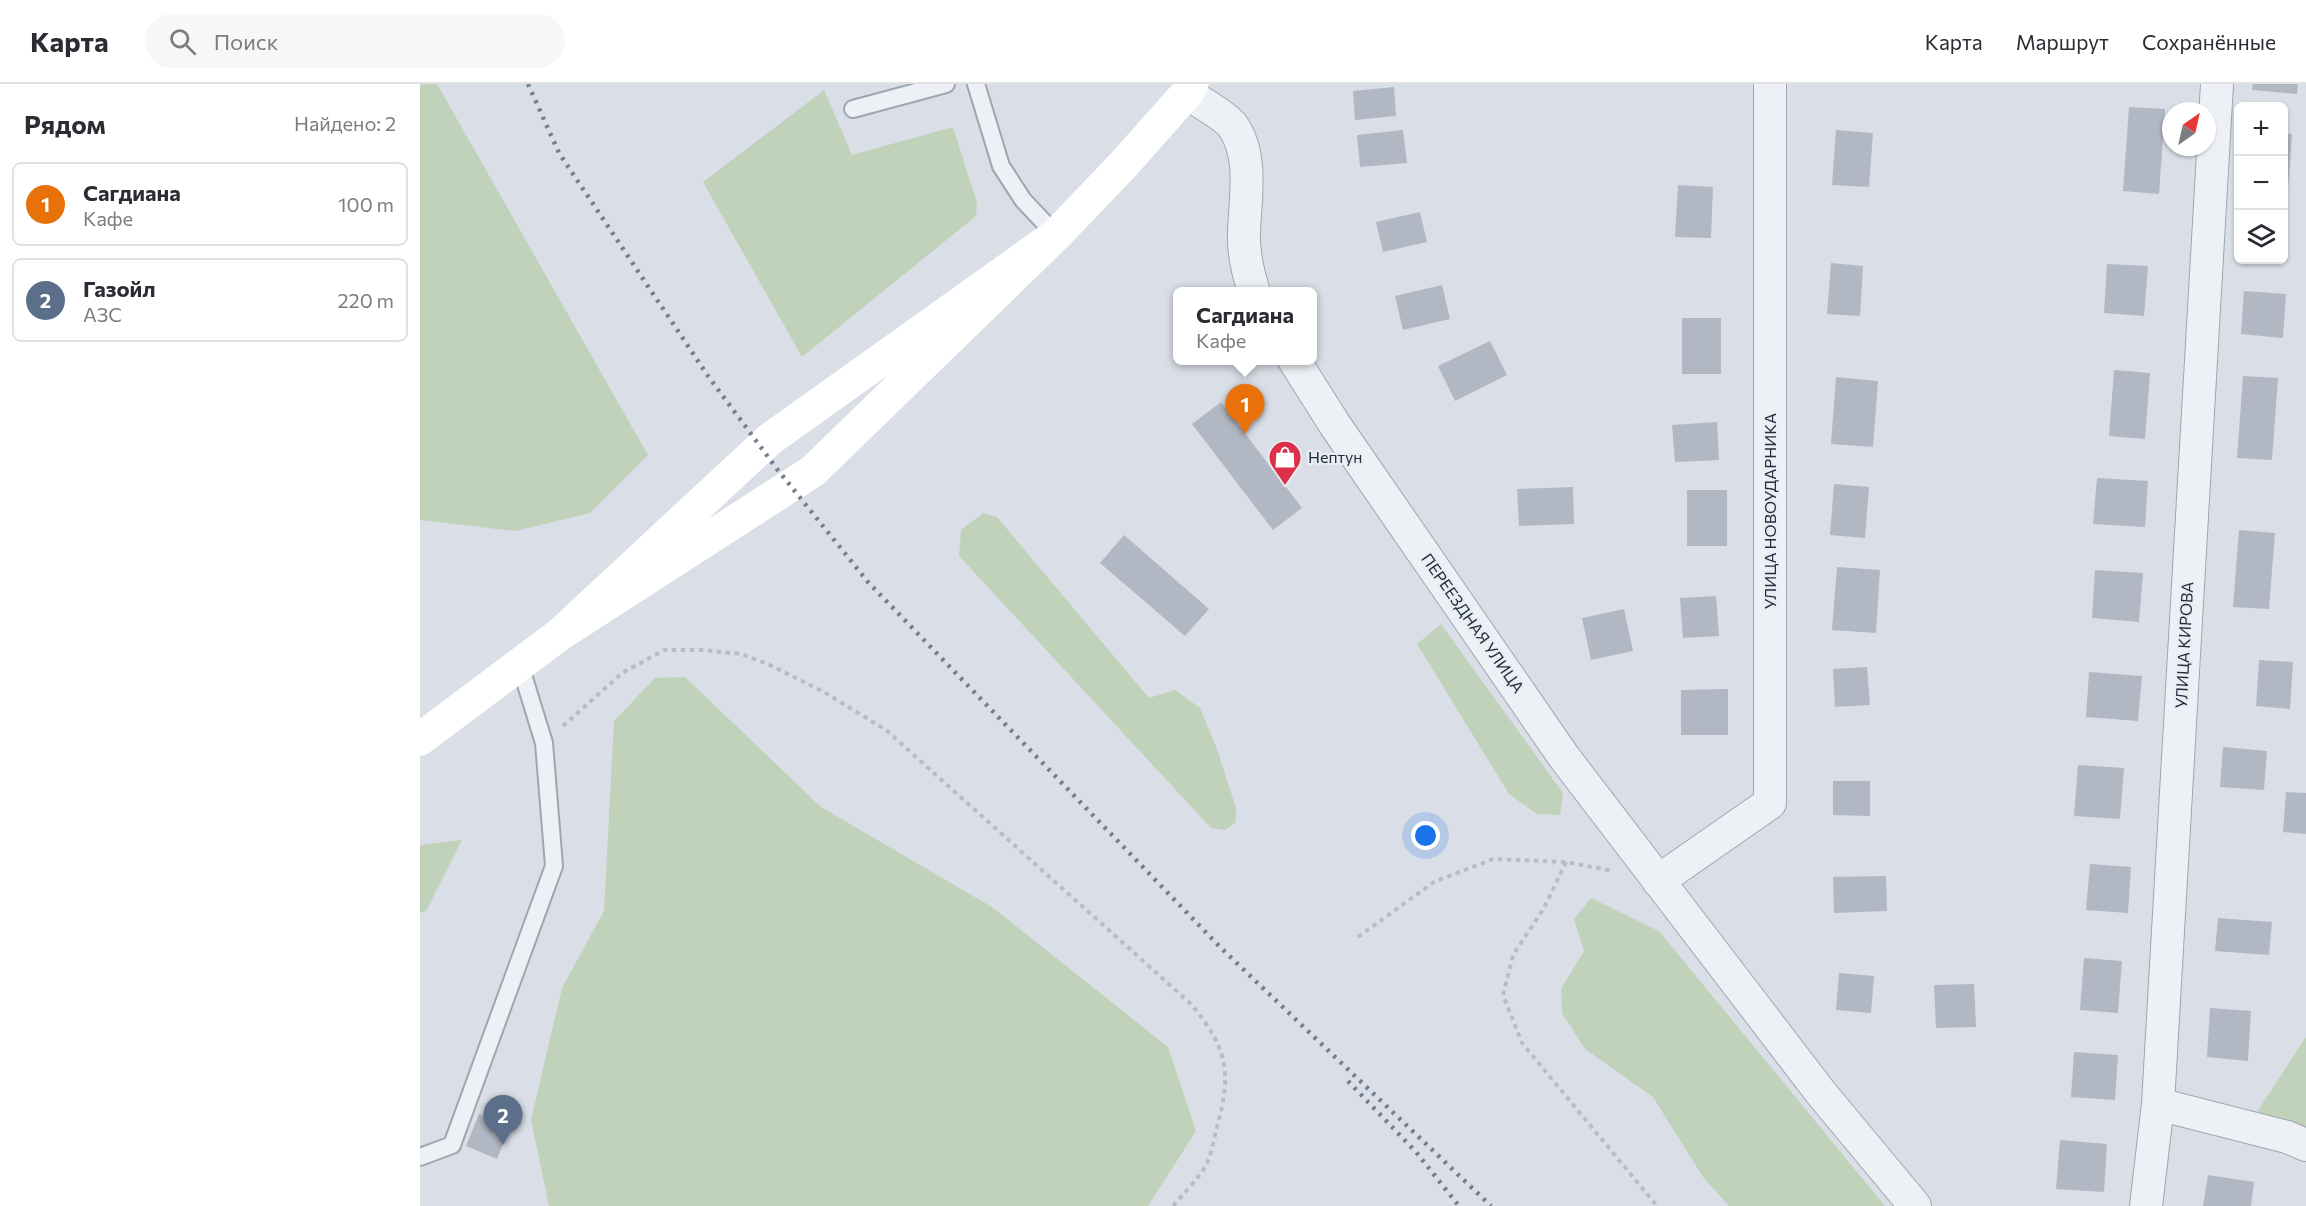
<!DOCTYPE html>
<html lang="ru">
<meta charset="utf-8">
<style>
body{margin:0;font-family:Commissioner,sans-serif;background:#f7f7f7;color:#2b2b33}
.controls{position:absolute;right:18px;top:18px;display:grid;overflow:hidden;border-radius:9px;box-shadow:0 2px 4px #0004}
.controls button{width:54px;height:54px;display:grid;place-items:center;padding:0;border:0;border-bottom:2px solid #e1e1e2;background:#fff;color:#2b2b33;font:30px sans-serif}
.compass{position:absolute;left:1742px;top:18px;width:54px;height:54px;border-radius:50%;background:#fff;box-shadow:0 2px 4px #0004;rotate:34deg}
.you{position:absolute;left:1006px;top:752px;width:21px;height:21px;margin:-15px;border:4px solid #fff;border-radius:50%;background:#1a73e8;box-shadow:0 0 0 9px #1a73e833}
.badge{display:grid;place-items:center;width:39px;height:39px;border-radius:50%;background:#dc2f48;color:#fff;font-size:20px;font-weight:700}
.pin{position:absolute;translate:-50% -50px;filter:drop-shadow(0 2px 3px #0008)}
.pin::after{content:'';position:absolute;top:32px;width:21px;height:18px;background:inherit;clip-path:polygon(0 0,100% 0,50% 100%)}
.popup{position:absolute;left:753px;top:203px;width:144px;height:78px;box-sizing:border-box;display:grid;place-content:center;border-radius:9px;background:#fff;filter:drop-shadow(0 2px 4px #0005);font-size:20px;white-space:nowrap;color:#7c7c81}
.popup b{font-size:22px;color:#2b2b33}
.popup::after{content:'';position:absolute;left:50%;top:100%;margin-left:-12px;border:12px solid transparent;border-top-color:#fff}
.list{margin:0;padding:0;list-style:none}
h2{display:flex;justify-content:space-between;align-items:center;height:78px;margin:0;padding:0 24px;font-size:26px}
h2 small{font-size:20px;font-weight:400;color:#7c7c81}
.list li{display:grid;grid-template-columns:39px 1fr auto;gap:18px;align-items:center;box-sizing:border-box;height:84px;margin:0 12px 12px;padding:0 12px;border:2px solid #e1e1e2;border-radius:9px}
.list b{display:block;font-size:22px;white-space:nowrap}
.list p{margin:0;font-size:20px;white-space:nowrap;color:#7c7c81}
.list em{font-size:20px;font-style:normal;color:#7c7c81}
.icon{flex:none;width:33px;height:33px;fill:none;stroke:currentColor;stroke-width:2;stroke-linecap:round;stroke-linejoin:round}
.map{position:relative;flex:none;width:1886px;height:1122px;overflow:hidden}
header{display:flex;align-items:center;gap:36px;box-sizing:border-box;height:84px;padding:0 30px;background:#fff;border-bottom:2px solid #e1e1e2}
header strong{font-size:28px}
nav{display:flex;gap:33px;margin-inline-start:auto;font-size:21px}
.search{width:420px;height:54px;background:#f7f7f7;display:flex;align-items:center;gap:15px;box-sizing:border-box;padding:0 21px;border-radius:33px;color:#7c7c81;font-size:22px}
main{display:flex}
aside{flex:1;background:#fff}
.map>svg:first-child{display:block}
.green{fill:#c0d2ba}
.building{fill:#b1b8c4}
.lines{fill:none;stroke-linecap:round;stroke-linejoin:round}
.lane-casing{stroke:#9fa6b1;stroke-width:20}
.street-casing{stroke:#9fa6b1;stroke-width:34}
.path{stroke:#b8bdc5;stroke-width:4;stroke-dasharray:4.5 4.5;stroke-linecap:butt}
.lane{stroke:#edf0f5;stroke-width:16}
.street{stroke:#edf0f5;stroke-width:32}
.secondary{stroke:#fff;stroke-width:33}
.rail{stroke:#727e92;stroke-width:4.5;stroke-dasharray:3 6;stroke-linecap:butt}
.labels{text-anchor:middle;stroke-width:4.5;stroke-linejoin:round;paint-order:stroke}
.poi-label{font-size:16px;fill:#232d3e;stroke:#e9eef5;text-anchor:start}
.street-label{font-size:16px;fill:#232d3e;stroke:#e9eef5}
</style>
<header>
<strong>Карта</strong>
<div class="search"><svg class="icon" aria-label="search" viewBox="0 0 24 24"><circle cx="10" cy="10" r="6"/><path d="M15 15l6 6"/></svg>Поиск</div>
<nav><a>Карта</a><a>Маршрут</a><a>Сохранённые</a></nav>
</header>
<main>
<aside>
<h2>Рядом<small>Найдено: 2</small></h2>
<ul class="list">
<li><span class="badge" style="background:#e8710a">1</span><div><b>Сагдиана</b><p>Кафе</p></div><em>100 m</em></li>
<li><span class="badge" style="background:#5c6f8a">2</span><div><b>Газойл</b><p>АЗС</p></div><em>220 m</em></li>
</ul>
</aside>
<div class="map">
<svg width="1886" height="1122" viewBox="0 0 1886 1122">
<rect width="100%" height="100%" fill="#dadfe7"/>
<path class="green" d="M 0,0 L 17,0 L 228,371 L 170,429 L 95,447 L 0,436 Z
M 404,6 L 432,71 L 533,43 L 557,119 L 556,132 L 382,273 L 283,98 Z
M 563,429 L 577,433 L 729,614 L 755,606 L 780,624 L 797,665 L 816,724 L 816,738 L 805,746 L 791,744 L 539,472 L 541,446 Z
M 1021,540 L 1143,709 L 1140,731 L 1117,730 L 1089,710 L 997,560 Z
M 265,593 L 401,723 L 572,823 L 748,963 L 776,1047 L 728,1122 L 129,1122 L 111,1036 L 142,904 L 184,827 L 194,637 L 235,594 Z
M 42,756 L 6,827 L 0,829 L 0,761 Z
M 1171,814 L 1239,847 L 1465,1122 L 1309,1122 L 1283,1093 L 1233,1013 L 1165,965 L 1142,929 L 1141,905 L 1164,867 L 1154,835 Z
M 1886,953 L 1886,1045 L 1837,1028 Z"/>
<path class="building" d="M 1833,0 L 1878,0 L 1877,10 L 1832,6 Z
M 974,3 L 976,32 L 935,36 L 933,7 Z
M 1709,23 L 1745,25 L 1739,110 L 1703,107 Z
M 983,46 L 987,79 L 940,83 L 937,51 Z
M 1416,46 L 1453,49 L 1449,103 L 1412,101 Z
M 1864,49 L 1872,50 L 1865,145 L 1864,145 Z
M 1258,101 L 1293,103 L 1291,154 L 1255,153 Z
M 1000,128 L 1007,158 L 963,168 L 956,138 Z
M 1411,179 L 1443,182 L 1440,232 L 1407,230 Z
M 1687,180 L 1728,182 L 1724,232 L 1684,229 Z
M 1022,201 L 1030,235 L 983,246 L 975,212 Z
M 1824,207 L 1866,210 L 1863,254 L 1821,250 Z
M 1262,234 L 1301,234 L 1301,290 L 1262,290 Z
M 1070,257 L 1087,291 L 1035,317 L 1018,282 Z
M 1694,286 L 1730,289 L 1725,355 L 1689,352 Z
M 1823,292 L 1858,294 L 1852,376 L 1817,374 Z
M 1416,293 L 1458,297 L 1453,363 L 1411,360 Z
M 801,318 L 882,424 L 853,446 L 772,340 Z
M 1297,338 L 1299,376 L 1255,378 L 1252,341 Z
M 1677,394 L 1728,397 L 1725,443 L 1673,440 Z
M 1414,400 L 1449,403 L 1445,454 L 1410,451 Z
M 1153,403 L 1154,440 L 1099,442 L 1097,405 Z
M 1267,406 L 1307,406 L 1307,462 L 1267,462 Z
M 1819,446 L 1855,449 L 1849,525 L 1813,523 Z
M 704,451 L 789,525 L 765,552 L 680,479 Z
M 1417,483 L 1460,486 L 1456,549 L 1412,546 Z
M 1675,486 L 1723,489 L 1719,538 L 1672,534 Z
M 1296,512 L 1299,552 L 1263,554 L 1260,514 Z
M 1204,525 L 1213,567 L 1171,576 L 1162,534 Z
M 1839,576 L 1873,578 L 1870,625 L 1836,622 Z
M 1447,583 L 1450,621 L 1415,623 L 1413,585 Z
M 1669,588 L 1722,592 L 1718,637 L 1666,633 Z
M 1308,605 L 1308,651 L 1261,651 L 1261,606 Z
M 1803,663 L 1847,667 L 1844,706 L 1800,703 Z
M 1658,681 L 1704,684 L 1700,735 L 1654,732 Z
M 1413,697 L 1450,697 L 1450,732 L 1413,731 Z
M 1866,708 L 1886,709 L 1886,750 L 1863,748 Z
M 1670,780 L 1711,783 L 1708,829 L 1666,826 Z
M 1466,792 L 1467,827 L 1414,829 L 1413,793 Z
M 1798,834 L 1852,838 L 1849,871 L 1795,867 Z
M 1664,874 L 1702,877 L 1698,929 L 1660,926 Z
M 1419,889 L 1454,892 L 1451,929 L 1416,926 Z
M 1554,900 L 1556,943 L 1516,944 L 1514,901 Z
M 1790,924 L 1831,927 L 1828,977 L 1787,973 Z
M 1654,968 L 1698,971 L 1695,1016 L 1651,1013 Z
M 59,1030 L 90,1043 L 77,1075 L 46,1062 Z
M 1640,1056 L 1687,1060 L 1684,1108 L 1636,1105 Z
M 1788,1091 L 1834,1098 L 1831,1122 L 1783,1122 Z"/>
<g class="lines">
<defs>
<path id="lane" d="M 556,0 L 581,82 L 603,116 L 636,151
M 433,25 L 526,0
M 0,1073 L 32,1061 L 134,782 L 124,659 L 100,581"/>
<path id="street" d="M 767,9 C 779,18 803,30 812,41 C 834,71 825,114 824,149 C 823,169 828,189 834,208
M 874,276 L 915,341 L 1144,673 L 1401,1009 L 1495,1122
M 1238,797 L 1350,719 L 1350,0
M 1738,1020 L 1867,1053 L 1886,1061
M 1726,1122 L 1738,1020 L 1797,0"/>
</defs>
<use href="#lane" class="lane-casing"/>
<use href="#street" class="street-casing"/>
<path class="path" d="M 143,642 L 202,589 L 244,566 L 282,566 L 321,570 L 348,580 L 404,608 L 466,646 L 771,920 C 808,965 812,988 797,1043 C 794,1054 792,1068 787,1079 C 781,1092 763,1110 753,1122
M 1146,778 L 1124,824 L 1093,871 L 1083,911 L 1102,959 L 1237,1122
M 938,853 L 1014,798 L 1073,775 L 1146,778 L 1193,787"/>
<use href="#lane" class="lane"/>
<use href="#street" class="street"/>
<path class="secondary" d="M 636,151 L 703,81 L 767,9 L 772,0
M 0,655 L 139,551 L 393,387 L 636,151 L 350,355 L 139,551"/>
<path class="rail" d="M 108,0 L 139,69 L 288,292 L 357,385 L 448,498 L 801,864 L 1071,1122
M 928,997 L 996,1068 L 1039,1122"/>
</g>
<defs>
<symbol id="shop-pin" viewBox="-11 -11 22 30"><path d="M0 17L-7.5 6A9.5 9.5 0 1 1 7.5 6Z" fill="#dc2f48" stroke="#e9eef5"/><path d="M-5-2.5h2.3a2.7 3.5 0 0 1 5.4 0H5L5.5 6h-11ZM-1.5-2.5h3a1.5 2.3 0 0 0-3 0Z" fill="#fff"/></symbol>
</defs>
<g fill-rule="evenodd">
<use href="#shop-pin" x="846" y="354" width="38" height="52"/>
</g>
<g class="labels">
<g class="poi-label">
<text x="888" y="379">Нептун</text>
</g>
<g class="street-label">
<text transform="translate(1350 427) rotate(-90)" y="6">УЛИЦА НОВОУДАРНИКА</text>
<text transform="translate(1053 539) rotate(55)" y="6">ПЕРЕЕЗДНАЯ УЛИЦА</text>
<text transform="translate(1764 561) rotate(-87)" y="6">УЛИЦА КИРОВА</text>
</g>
</g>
</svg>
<div class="controls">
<button>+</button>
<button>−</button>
<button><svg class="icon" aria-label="layers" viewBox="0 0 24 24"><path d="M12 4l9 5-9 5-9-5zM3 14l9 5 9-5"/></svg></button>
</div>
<svg class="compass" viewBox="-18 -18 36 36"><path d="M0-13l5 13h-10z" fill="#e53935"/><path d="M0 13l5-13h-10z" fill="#7c7c81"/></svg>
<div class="you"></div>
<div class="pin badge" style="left:825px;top:350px;background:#e8710a">1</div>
<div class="popup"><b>Сагдиана</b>Кафе</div>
<div class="pin badge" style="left:83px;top:1061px;background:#5c6f8a">2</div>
</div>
</main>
